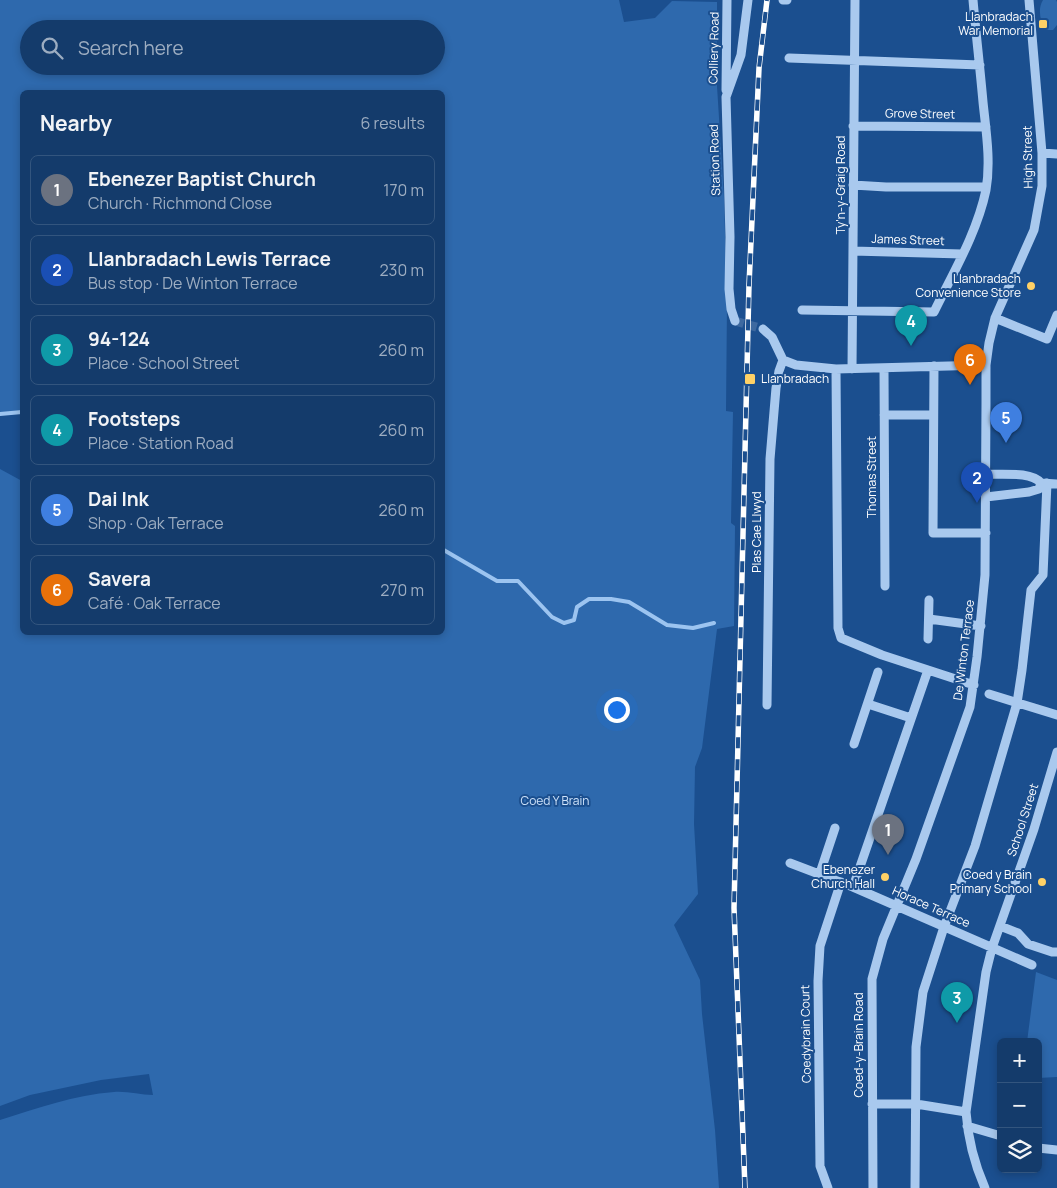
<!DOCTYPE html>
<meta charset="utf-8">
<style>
body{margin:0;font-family:Manrope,sans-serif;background:#1d4271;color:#f1f3f6}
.controls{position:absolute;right:15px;bottom:15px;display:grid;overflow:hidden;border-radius:8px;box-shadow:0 2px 8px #0003}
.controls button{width:45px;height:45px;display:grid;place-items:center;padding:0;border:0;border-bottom:1px solid #33557e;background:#143b6b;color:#f1f3f6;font:25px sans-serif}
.you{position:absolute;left:616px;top:709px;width:18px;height:18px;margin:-12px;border:4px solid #fff;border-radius:50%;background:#1a73e8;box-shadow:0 0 0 8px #1a73e833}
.badge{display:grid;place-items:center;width:32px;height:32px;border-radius:50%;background:#ffd166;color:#fff;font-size:16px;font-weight:700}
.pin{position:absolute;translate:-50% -41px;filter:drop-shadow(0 1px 2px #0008)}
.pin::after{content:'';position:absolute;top:26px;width:18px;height:15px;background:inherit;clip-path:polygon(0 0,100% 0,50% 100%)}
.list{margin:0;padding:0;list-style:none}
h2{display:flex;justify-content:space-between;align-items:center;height:65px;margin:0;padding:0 20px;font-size:21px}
h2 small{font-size:16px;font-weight:400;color:#9dadc1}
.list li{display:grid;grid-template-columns:32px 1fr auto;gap:15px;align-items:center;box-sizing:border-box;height:70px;margin:0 10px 10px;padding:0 10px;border:1px solid #33557e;border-radius:8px}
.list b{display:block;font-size:19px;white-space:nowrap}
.list p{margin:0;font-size:16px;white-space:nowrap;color:#9dadc1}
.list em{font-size:16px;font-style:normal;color:#9dadc1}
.icon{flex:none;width:28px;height:28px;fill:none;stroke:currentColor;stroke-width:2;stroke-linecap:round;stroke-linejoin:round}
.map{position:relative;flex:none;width:1057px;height:1188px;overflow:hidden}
.search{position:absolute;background:#143b6b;box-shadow:0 2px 8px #0003;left:20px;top:20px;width:425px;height:55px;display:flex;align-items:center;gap:12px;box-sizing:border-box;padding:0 18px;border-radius:28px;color:#9dadc1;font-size:19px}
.panel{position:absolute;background:#143b6b;box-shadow:0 2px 8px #0003;left:20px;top:90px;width:425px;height:545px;border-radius:8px}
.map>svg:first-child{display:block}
.green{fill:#2e69ad;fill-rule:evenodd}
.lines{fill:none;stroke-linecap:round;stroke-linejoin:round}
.stream{stroke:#9cc4f0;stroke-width:4}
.minor-tunnel{stroke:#3d69a0;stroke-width:9;stroke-dasharray:9 4.5;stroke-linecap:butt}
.minor{stroke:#a9c9ee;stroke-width:9}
.rail-casing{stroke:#fff;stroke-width:5.5}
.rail{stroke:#1b4f8f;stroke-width:4;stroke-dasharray:11;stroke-linecap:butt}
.poi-dot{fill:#ffd166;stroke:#1b4f8f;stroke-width:2}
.labels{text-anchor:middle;stroke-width:4;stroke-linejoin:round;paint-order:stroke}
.poi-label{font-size:12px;fill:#fff;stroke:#1b4f8f;text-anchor:end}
.street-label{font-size:12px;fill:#fff;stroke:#1b4f8f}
.park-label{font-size:12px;fill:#cfe3fa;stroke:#1b4f8f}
</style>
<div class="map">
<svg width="1057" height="1188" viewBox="0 0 1057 1188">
<rect width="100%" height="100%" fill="#1b4f8f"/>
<path class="green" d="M 0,0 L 619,0 L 624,22 L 655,18 L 672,1 L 717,2 L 717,86 L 724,198 L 727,303 L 726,411 L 733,412 L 731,523 L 735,526 L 734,626 L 717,629 L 702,748 L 695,767 L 694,824 L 698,894 L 674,925 L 700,980 L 702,1014 L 715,1130 L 719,1188 L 0,1188 L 0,1120 C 38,1108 74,1095 114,1092 C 127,1091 140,1095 153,1095 L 149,1074 L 101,1080 L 30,1095 L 0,1106 L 0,469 L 22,481 L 22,632 L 442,632 L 442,92 L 22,92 L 22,412 L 0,414 ZM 29,29 L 436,29 L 436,66 L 29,66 Z
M 1043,0 L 1056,0 L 1057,2 L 1057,25 L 1053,30 L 1044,30 C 1041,20 1037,10 1043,0 Z
M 1036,972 L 1057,980 L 1057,1077 L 1038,1078 L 1038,1042 L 1027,1042 Z"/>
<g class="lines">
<path class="stream" d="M 0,414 L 22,412
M 442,549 L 497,581 L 518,581 L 552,617 L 564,623 L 574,620 L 577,607 L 589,599 L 611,599 L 629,602 L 667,625 L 693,628 L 714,623"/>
<path class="minor-tunnel" d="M 735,321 L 763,329"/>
<path class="minor" d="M 783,0 L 787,0
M 789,58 L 980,65
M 726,90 L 727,0
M 853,126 L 986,127
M 1042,153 L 1057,154
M 853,185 L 886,187 L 986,187
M 853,251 L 962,254
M 802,310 L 934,312 C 953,273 977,233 986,190 C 991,161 986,131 983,102 C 980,68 976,34 973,0
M 995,318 L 1047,339 L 1057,315
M 735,321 L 731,309 L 729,289 L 730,237 L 726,97 L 741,55 L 748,0
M 763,329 L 772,337 L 783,360 L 796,365 L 836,369 L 986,365
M 934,366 L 933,533 L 986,533
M 884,368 L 885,586
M 836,369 L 838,628 L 841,638 L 882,655 L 974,685
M 852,369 L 855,0
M 884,415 L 933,415
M 986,474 C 1001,475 1031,471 1041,483 L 1057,484
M 986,497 L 1029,492 L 1039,489 L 1041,483
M 929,619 L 981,626
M 928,639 L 929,600
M 989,694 L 1057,715
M 868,704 L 911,718
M 767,705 L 770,459 L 776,388 L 779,371 L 783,360
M 854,744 L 878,672
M 790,863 L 853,887 L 1032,965
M 820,873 L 835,828
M 853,887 L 928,670
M 1000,926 L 1018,933 L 1028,944 L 1052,952 L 1057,952
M 872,1104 L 916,1104 L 966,1112
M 967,1126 L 1001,1136
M 1038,1148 L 1057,1150
M 828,1188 L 820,1166 L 818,981 L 820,946 L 841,882
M 873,1188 L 872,979 L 883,939 L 916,859 L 970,707 L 977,657 L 985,575 L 986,403 L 986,365 L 989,343 L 995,318 L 1034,230 L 1042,186 L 1042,153 L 1029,0
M 915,1188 L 916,1047 L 923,992 L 944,927 L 975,846 L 1017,703 L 1022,670 L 1031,590 L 1043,575 L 1047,483
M 985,1188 C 974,1163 968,1139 966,1112 L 986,972 L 992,948 L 1034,829 L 1057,752"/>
<defs>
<path id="rail" d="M 745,1188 L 734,908 L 749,285 L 759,68 L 767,0"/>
</defs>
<use href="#rail" class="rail-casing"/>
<use href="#rail" class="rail"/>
</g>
<g class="poi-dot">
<rect x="1038" y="19" width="10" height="10" rx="2.5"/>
<circle cx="1031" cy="286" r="5"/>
<rect x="744" y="373" width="12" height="12" rx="2.5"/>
<circle cx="885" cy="877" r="5"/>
<circle cx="1042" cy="882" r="5"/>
</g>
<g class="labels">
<g class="poi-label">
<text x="1033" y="21">Llanbradach<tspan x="1033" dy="14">War Memorial</tspan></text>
<text x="1021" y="283">Llanbradach<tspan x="1021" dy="14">Convenience Store</tspan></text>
<text x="761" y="383" text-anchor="start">Llanbradach</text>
<text x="875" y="874">Ebenezer<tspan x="875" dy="14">Church Hall</tspan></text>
<text x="1032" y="879">Coed y Brain<tspan x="1032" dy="14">Primary School</tspan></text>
</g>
<g class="street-label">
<text transform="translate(714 48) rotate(-89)" y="4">Colliery Road</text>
<text transform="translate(920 114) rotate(1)" y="4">Grove Street</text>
<text transform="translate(1028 157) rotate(-91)" y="4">High Street</text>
<text transform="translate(715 160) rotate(-92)" y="4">Station Road</text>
<text transform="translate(841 185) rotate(-90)" y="4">Ty'n-y-Graig Road</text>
<text transform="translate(908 240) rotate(2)" y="4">James Street</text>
<text transform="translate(872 477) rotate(-90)" y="4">Thomas Street</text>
<text transform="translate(757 532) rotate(-90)" y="4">Plas Cae Llwyd</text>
<text transform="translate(964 650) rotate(-83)" y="4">De Winton Terrace</text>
<text transform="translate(1023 820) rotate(-72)" y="4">School Street</text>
<text transform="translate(931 907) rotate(24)" y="4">Horace Terrace</text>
<text transform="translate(806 1034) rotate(-91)" y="4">Coedybrain Court</text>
<text transform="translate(859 1045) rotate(-90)" y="4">Coed-y-Brain Road</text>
</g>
<g class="park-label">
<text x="555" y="805">Coed Y Brain</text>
</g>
</g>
</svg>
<div class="controls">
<button>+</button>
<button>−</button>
<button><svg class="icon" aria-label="layers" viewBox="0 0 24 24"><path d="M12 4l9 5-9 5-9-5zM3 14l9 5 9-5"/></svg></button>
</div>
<div class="you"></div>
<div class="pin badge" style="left:888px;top:855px;background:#6b7280">1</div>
<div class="pin badge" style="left:977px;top:503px;background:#1a4fb4">2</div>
<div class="pin badge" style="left:957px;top:1023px;background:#0f9aa8">3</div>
<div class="pin badge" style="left:911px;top:346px;background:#0f9aa8">4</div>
<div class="pin badge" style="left:1006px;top:443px;background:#3f7fe0">5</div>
<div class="pin badge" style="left:970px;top:385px;background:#e8710a">6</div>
<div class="search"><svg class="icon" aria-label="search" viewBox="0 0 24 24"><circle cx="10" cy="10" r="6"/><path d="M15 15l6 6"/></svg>Search here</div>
<section class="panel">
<h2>Nearby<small>6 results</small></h2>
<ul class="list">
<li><span class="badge" style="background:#6b7280">1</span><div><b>Ebenezer Baptist Church</b><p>Church · Richmond Close</p></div><em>170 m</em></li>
<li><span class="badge" style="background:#1a4fb4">2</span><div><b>Llanbradach Lewis Terrace</b><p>Bus stop · De Winton Terrace</p></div><em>230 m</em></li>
<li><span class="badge" style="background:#0f9aa8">3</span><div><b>94-124</b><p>Place · School Street</p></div><em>260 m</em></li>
<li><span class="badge" style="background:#0f9aa8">4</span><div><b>Footsteps</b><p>Place · Station Road</p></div><em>260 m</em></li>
<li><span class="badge" style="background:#3f7fe0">5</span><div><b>Dai Ink</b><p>Shop · Oak Terrace</p></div><em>260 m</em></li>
<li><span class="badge" style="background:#e8710a">6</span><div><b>Savera</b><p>Café · Oak Terrace</p></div><em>270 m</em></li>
</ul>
</section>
</div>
